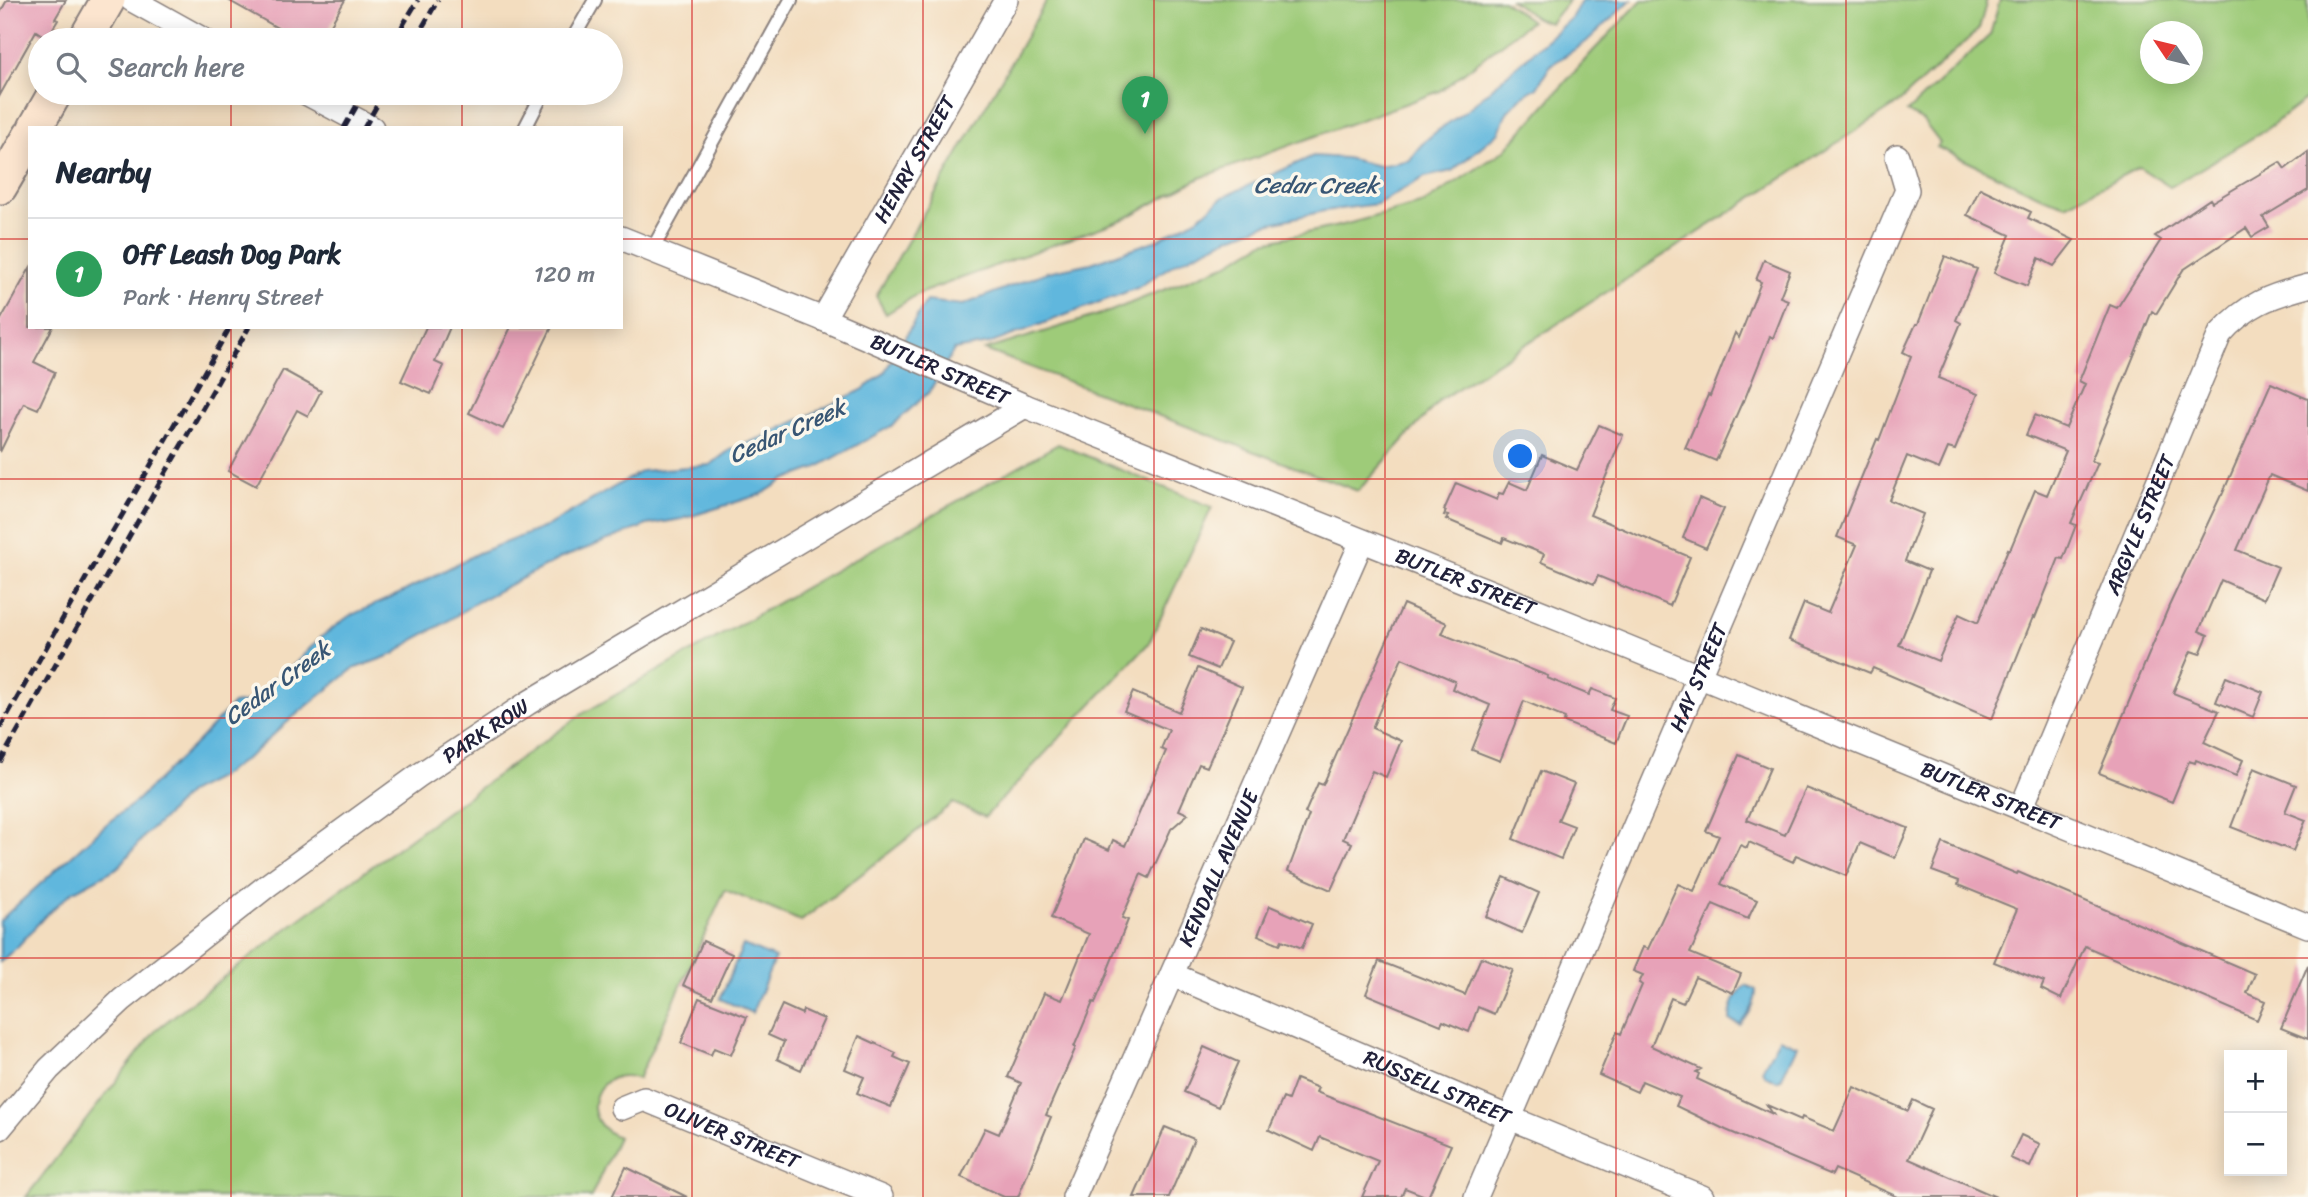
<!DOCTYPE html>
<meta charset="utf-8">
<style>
body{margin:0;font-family:Sriracha,sans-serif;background:#f6f6f7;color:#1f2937}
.controls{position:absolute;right:21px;bottom:21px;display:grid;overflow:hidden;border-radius:0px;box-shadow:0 4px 18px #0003}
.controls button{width:63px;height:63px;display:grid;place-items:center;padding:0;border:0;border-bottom:2px solid #e0e1e3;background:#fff;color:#1f2937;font:35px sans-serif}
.compass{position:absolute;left:2140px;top:21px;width:63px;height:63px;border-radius:50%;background:#fff;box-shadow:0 4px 18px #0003;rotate:305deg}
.you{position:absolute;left:1521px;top:457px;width:24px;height:24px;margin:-18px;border:5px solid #fff;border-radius:50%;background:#1a73e8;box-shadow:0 0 0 10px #1a73e833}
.badge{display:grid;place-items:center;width:46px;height:46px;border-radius:50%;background:#b5179e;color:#fff;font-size:23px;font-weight:700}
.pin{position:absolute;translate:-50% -58px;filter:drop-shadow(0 2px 4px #0008)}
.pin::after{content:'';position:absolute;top:37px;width:24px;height:21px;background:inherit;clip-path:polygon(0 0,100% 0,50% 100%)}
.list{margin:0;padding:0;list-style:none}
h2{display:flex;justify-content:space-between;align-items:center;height:91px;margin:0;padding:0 28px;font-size:30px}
h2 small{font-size:23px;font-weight:400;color:#747a83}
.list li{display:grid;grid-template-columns:46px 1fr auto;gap:21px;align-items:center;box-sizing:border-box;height:112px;padding:0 28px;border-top:2px solid #e0e1e3}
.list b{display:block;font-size:26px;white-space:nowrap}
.list p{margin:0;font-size:23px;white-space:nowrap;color:#747a83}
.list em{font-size:23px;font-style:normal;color:#747a83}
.icon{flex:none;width:38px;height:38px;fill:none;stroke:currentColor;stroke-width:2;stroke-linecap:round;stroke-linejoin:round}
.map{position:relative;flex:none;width:2308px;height:1197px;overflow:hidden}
.search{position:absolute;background:#fff;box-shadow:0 4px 18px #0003;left:28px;top:28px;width:595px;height:77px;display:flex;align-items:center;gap:18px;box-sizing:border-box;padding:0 24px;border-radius:38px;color:#747a83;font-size:26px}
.panel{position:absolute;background:#fff;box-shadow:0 4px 18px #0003;left:28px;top:126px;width:595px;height:203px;border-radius:0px}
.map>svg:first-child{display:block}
.green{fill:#9ecb79;stroke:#60765a;stroke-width:2;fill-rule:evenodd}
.water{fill:#61b7dd;stroke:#426c8c;stroke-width:2}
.building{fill:#e7a2b8}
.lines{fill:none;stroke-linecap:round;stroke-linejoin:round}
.lane-casing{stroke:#8a807d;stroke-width:16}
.street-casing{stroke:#8a807d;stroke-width:26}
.secondary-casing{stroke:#8a807d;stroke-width:37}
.lane{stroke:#fff;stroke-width:12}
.street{stroke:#fff;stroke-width:23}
.secondary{stroke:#fce5cf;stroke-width:33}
.rail{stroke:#22223b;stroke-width:5;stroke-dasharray:10 5;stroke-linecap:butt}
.grid{fill:none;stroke:#d62828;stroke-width:2;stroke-opacity:0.55}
.labels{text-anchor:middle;stroke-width:7;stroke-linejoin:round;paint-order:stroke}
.street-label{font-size:21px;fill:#22223b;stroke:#fbf7ec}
.water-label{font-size:23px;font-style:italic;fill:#385674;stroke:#fbf7ec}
</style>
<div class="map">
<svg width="2308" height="1197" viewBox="0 0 2308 1197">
<rect width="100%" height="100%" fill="#fbf7ec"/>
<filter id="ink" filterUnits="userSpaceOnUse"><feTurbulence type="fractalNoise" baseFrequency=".0143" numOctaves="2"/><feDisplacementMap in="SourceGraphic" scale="14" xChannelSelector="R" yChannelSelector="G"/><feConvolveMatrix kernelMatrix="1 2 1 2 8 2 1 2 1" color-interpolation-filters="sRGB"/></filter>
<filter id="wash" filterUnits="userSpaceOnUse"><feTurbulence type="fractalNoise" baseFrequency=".00686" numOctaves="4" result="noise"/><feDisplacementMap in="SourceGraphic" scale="28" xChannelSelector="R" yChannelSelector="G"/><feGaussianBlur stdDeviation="1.57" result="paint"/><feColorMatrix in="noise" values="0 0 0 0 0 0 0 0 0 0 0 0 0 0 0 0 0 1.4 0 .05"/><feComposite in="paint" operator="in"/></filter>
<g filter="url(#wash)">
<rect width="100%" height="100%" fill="#f3ddbf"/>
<path class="green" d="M 1047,0 L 1503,0 L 1531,21 L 1440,91 L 1200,178 L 1124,219 L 918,294 L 886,314 L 876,296 Z
M 1511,0 L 1569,0 L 1550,23 L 1537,19 Z
M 1642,0 L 1987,0 L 1979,29 L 1897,104 L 1440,400 L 1358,491 L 985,350 L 1111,311 L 1225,265 L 1264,242 L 1343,225 L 1424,203 L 1505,150 L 1593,51 Z
M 2000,0 L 2308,0 L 2308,98 L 2264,131 L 2170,187 L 2139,167 L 2066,205 L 2040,196 L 1937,147 L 1940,143 L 1923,121 L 1907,112 L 1990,35 ZM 2150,32 L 2192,32 L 2192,74 L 2150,74 Z
M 1058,444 L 1212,507 L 1149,643 L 985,817 L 953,803 L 801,921 L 725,890 L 638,1079 C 598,1063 573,1119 618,1137 L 591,1197 L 26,1197 L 157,1029 L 285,930 L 423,829 L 582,714 Z"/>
<path class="water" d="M 1582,0 L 1631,0 L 1586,42 L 1551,65 L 1537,87 L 1520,98 L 1507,112 L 1499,132 L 1452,171 L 1425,177 L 1377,204 L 1324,211 L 1263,225 L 1226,239 L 1174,264 L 1137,288 L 989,344 L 954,350 L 929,392 L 893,425 L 814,469 L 784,480 L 762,494 L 682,519 L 647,525 L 559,559 L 475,603 L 445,623 L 415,639 L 394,654 L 353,669 L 292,718 L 252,754 L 220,777 L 188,793 L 161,821 L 146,834 L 119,867 L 72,892 L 45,916 L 18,946 L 0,962 L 0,921 L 8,913 L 110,821 L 133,804 L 198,741 L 233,704 L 262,700 L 268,683 L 294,665 L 321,637 L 349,616 L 401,593 L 478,553 L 545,527 L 642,471 L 710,465 L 730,450 L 763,437 L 862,390 L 884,373 L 926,301 L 963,305 L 1047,272 L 1091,263 L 1157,240 L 1198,218 L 1223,197 L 1313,156 L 1346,158 L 1379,166 L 1410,160 C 1425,134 1452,123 1474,104 C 1506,75 1539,47 1571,18 Z
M 743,945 L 775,958 L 752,1013 L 720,999 Z
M 1746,985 L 1756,990 C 1756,1003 1749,1016 1740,1025 L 1730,1020 C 1730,1007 1736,993 1746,985 Z
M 1779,1038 L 1797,1046 L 1781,1079 L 1777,1081 L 1765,1075 L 1762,1070 Z"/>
<g id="blocks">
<path class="building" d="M 7,0 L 66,0 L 55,19 L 58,20 L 47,38 L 36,31 L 0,95 L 0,13 Z
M 228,0 L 345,0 L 322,40 L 299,40 Z
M 2308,152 L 2308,190 L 2263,217 L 2269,227 L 2252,237 L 2246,228 L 2183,270 L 2156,314 L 2152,311 L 2091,461 L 2098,463 L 2071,523 L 2076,525 L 2063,559 L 2059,558 L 2035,618 L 2033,617 L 1992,719 L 1873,668 L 1870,673 L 1789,640 L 1804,603 L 1828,613 L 1857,545 L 1837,537 L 1877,439 L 1879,440 L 1911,356 L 1903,352 L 1916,324 L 1918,324 L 1945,256 L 1977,269 L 1956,320 L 1961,323 L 1938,378 L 1978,394 L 1955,450 L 1948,448 L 1939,469 L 1907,456 L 1889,500 L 1923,514 L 1905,561 L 1929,571 L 1899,645 L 1938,661 L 1959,614 L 1978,623 L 2008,549 L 2010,550 L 2035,490 L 2047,495 L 2066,451 L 2026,435 L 2035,415 L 2066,428 L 2085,384 L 2079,381 L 2110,305 L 2117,308 L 2161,240 L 2155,236 L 2210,199 L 2212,202 L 2280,162 L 2285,169 Z
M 1980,188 L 2031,212 L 2028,218 L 2074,240 L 2054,266 L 2039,258 L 2027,286 L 1994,273 L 2010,235 L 1967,215 Z
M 1764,260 L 1790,271 L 1780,297 L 1788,300 L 1773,338 L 1770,336 L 1744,401 L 1743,400 L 1716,461 L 1685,448 L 1708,395 L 1710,396 L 1735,333 L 1739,338 L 1761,282 L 1756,280 Z
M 30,268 L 30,327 L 53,327 L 34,362 L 55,372 L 38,409 L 24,403 L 0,452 L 0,321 Z
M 426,327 L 450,327 L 435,362 L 444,366 L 431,394 L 401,381 Z
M 511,327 L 552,327 L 503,429 L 469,413 Z
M 283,370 L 321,391 L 308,416 L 297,410 L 256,486 L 228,471 Z
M 2271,383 L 2308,399 L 2308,491 L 2270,475 L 2237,550 L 2278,567 L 2264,599 L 2221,580 L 2199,631 L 2208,635 L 2200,654 L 2191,651 L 2173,693 L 2219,711 L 2204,742 L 2243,760 L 2236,776 L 2196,760 L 2195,763 L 2189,761 L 2172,802 L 2099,773 L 2169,606 L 2221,495 L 2222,495 Z
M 1599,425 L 1623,435 L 1590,515 L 1690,557 L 1670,606 L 1598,576 L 1594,584 L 1541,562 L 1544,554 L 1504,538 L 1502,543 L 1446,519 L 1448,516 L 1444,515 L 1446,511 L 1444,510 L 1456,483 L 1497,500 L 1499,493 L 1503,494 L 1509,482 L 1527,490 L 1542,455 L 1577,470 Z
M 1699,498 L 1724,509 L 1706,548 L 1683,538 Z
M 1403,604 L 1447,623 L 1442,634 L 1548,676 L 1547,678 L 1589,695 L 1592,689 L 1615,698 L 1610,710 L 1627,716 L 1616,743 L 1564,722 L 1565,718 L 1524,701 L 1500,761 L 1472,750 L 1490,705 L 1452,689 L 1455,681 L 1402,658 L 1372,728 L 1401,741 L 1386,777 L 1372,771 L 1343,839 L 1352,843 L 1331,890 L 1288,871 L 1309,815 L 1305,813 L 1318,783 L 1323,785 Z
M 1201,629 L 1230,642 L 1218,669 L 1189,657 Z
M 1198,668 L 1242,687 L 1207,767 L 1199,764 L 1179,810 L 1188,814 L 1171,829 L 1149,878 L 1141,874 L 1122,918 L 1128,920 L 1108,969 L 1109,970 L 1095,1003 L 1093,1002 L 1074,1047 L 1076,1047 L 1046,1115 L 1051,1117 L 1018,1197 L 1004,1197 L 961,1177 L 985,1128 L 999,1134 L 1021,1083 L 1008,1077 L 1044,993 L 1062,1000 L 1089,934 L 1051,918 L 1084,839 L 1109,850 L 1113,840 L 1125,846 L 1166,751 L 1161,749 L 1169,730 L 1124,711 L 1133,692 L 1179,712 Z
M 2226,677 L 2263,692 L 2253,717 L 2216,702 Z
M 1739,755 L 1770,768 L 1747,820 L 1785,835 L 1806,788 L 1908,828 L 1895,858 L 1860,843 L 1846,876 L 1796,855 L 1793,862 L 1749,842 L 1747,848 L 1740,845 L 1721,884 L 1757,900 L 1748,919 L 1713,904 L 1690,953 L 1741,974 L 1733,993 L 1695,977 L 1683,1003 L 1671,998 L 1651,1046 L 1701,1069 L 1696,1072 L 1699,1074 L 1697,1079 L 1773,1114 L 1767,1105 L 1801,1120 L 1802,1117 L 1834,1131 L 1854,1087 L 1908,1111 L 1913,1100 L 1932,1109 L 1909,1159 L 1996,1197 L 1898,1197 L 1835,1169 L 1832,1175 L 1726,1130 L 1676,1106 L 1680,1097 L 1642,1081 L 1637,1092 L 1599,1075 L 1617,1032 L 1621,1034 L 1642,985 L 1639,983 L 1643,975 L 1633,971 L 1643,947 L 1648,949 L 1678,884 L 1694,891 L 1719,836 L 1706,831 Z
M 2254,768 L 2296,785 L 2285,812 L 2306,820 L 2293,851 L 2231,827 Z
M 1541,771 L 1574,784 L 1558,820 L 1574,826 L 1561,859 L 1513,839 Z
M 1943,843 L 2017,874 L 2018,872 L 2255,974 L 2247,993 L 2265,1001 L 2257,1020 L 2085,946 L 2061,999 L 2041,989 L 2044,982 L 1994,962 L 2017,909 L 1958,885 L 1959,881 L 1932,871 Z
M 1504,877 L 1539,893 L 1522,933 L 1486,917 Z
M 1270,906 L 1312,924 L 1302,948 L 1282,940 L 1280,944 L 1258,935 Z
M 703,941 L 732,954 L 712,998 L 683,985 Z
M 1481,957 L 1513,970 L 1494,1014 L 1478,1007 L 1469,1032 L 1443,1021 L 1441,1025 L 1366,994 L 1379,961 L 1465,995 Z
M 2308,965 L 2308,1039 L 2281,1028 Z
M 699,998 L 747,1017 L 731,1055 L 714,1048 L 711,1055 L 681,1043 Z
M 782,1005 L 802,1014 L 803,1010 L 824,1019 L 801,1070 L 777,1059 L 784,1042 L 768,1035 Z
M 859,1036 L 896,1053 L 894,1057 L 910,1064 L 891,1107 L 857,1093 L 864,1077 L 845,1069 Z
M 1204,1047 L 1238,1062 L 1218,1107 L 1184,1092 Z
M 1296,1079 L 1318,1088 L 1316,1092 L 1451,1145 L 1428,1197 L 1405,1188 L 1401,1197 L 1362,1197 L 1378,1161 L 1320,1137 L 1314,1151 L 1269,1130 L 1283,1098 L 1288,1100 Z
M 1165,1127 L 1194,1139 L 1169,1197 L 1134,1197 Z
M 2021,1135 L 2040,1144 L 2030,1167 L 2010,1158 Z
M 626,1167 L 687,1197 L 612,1197 Z"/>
</g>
</g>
<g filter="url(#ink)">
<use href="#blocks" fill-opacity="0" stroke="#8a807d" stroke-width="2"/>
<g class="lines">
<defs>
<path id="lane" d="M 572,40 L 595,0
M 525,128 L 543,93
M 652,250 L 791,0"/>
<g id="street">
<path d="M 132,0 L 204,40"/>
<path d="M 306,93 L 372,128"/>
<path id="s1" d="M 621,238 L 823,319 L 1025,406 L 1591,632 L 2308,926"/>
<path id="s2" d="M 823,319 L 1006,0"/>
<path id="s3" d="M 2021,809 L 2220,334 C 2247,304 2270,296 2308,286"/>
<path id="s4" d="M 1173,975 L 1510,1118 L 1702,1197"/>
<path id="s5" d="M 622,1108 L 644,1099 L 881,1197"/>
<path id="s6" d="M 0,1128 L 49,1069 L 122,1000 L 268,885 L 418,776 L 528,703 L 1025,406"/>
<path id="s7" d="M 1074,1197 L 1362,541"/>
<path id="s8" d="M 1476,1197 L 1907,190 L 1897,156"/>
</g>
<path id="secondary" d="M 85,40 L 108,0
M 35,128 L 55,93
M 0,187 L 30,136"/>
</defs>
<use href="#lane" class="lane-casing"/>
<use href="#street" class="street-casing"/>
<use href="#secondary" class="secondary-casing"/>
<use href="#lane" class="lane"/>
<use href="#street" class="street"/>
<use href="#secondary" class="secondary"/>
<path class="rail" d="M 394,40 L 418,0
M 415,40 L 438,0
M 344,128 L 364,93
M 364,128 L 384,93
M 0,728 L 230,327
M 0,762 L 249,327"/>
</g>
</g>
<path class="grid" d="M 231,0 L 231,40M 462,0 L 462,40M 692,0 L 692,1197M 923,0 L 923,1197M 1154,0 L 1154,1197M 1385,0 L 1385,1197M 1616,0 L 1616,1197M 1846,0 L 1846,1197M 2077,0 L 2077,1197M 231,93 L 231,128M 462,93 L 462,128M 0,239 L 30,239M 621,239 L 2308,239M 231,327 L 231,1197M 462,327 L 462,1197M 0,479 L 2308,479M 0,718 L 2308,718M 0,958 L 2308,958"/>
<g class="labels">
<g class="street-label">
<text dy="7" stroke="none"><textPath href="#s2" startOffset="184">HENRY STREET</textPath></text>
<text dy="7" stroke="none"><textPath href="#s1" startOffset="345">BUTLER STREET</textPath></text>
<text dy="7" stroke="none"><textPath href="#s3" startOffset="308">ARGYLE STREET</textPath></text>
<text dy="7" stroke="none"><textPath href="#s1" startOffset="912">BUTLER STREET</textPath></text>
<text dy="7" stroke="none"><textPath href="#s8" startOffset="565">HAY STREET</textPath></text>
<text dy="7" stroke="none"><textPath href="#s6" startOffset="630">PARK ROW</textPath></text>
<text dy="7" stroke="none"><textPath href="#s1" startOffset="1479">BUTLER STREET</textPath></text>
<text dy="7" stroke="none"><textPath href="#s7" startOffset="359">KENDALL AVENUE</textPath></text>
<text dy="7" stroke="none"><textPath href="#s4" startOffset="287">RUSSELL STREET</textPath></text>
<text dy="7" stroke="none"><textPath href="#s5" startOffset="119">OLIVER STREET</textPath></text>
</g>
<g class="water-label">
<text x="1316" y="193">Cedar Creek</text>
<text transform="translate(787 431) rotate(-24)" y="8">Cedar Creek</text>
<text transform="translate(277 683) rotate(-36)" y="8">Cedar Creek</text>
</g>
</g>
</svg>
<div class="controls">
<button>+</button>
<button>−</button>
</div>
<svg class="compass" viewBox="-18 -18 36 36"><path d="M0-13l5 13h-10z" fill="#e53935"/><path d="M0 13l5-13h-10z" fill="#747a83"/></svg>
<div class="you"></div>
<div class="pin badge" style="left:1145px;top:134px;background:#2e9e5b">1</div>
<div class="search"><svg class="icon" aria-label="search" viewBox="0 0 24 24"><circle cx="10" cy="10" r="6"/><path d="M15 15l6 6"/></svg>Search here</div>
<section class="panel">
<h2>Nearby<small></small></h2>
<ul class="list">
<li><span class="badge" style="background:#2e9e5b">1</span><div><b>Off Leash Dog Park</b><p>Park · Henry Street</p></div><em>120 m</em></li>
</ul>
</section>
</div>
